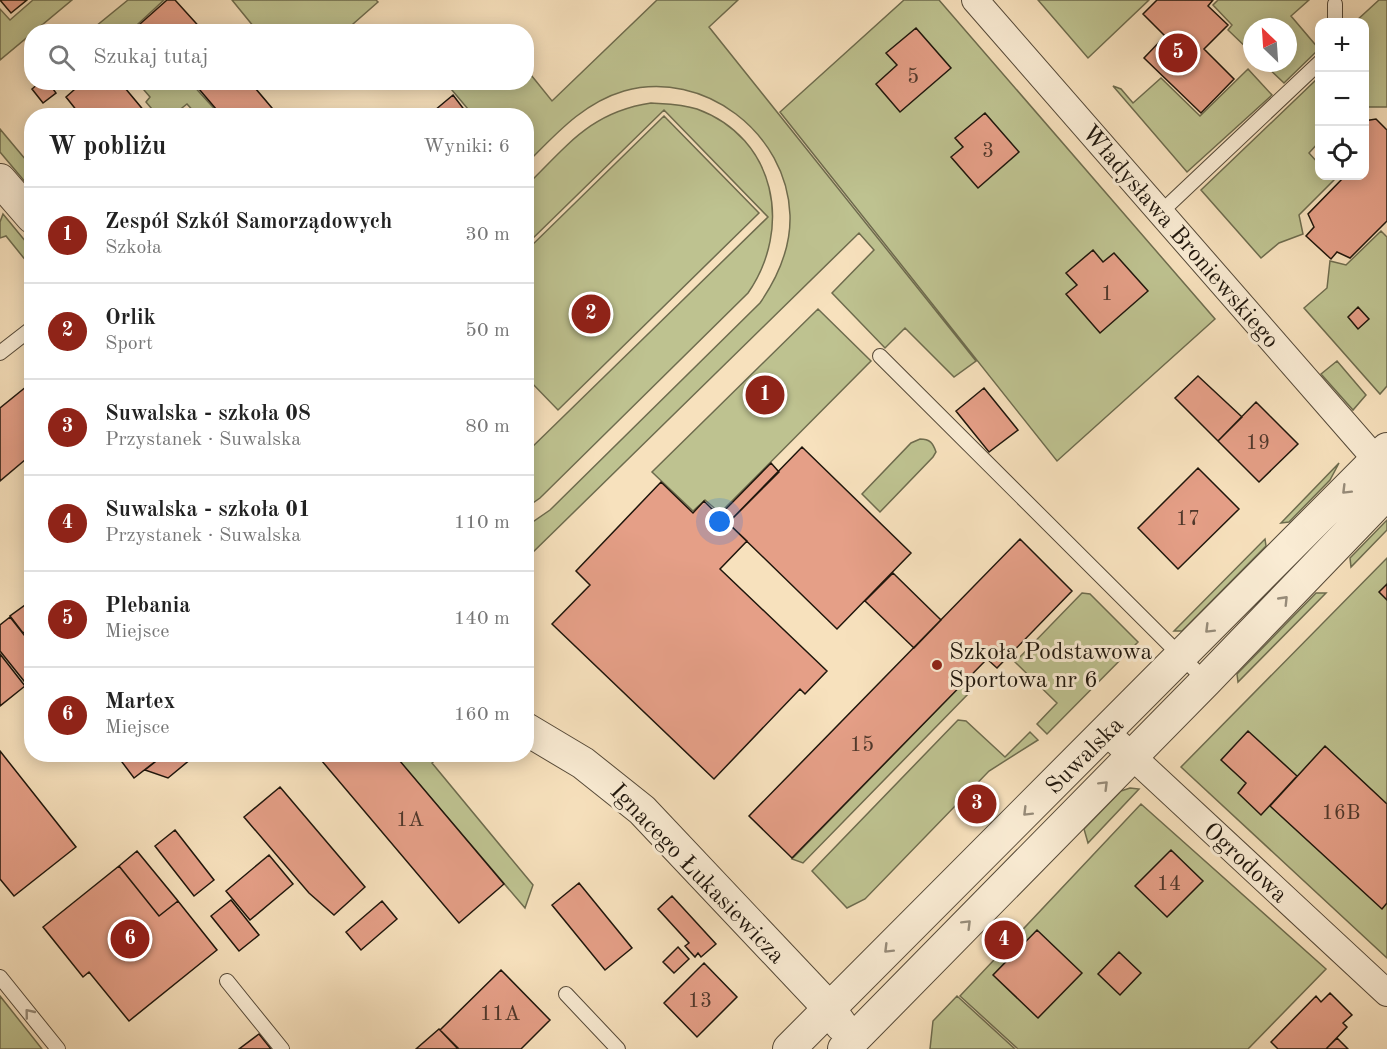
<!DOCTYPE html>
<html lang="pl">
<meta charset="utf-8">
<style>
body{margin:0;font-family:"Old Standard TT",serif;background:#f2f2f2;color:#222}
.controls{position:absolute;right:18px;top:18px;display:grid;overflow:hidden;border-radius:12px;box-shadow:0 3px 15px #0003}
.controls button{width:54px;height:54px;display:grid;place-items:center;padding:0;border:0;border-bottom:2px solid #e0e0e0;background:#fff;color:#222;font:30px sans-serif}
.compass{position:absolute;left:1243px;top:18px;width:54px;height:54px;border-radius:50%;background:#fff;box-shadow:0 3px 15px #0003;rotate:335deg}
.you{position:absolute;left:720px;top:522px;width:21px;height:21px;margin:-15px;border:4px solid #fff;border-radius:50%;background:#1a73e8;box-shadow:0 0 0 9px #1a73e833}
.badge{display:grid;place-items:center;width:39px;height:39px;border-radius:50%;background:#8f2418;color:#fff;font-size:20px;font-weight:700}
.pin{position:absolute;translate:-50% -50%;border:3px solid #fff;box-shadow:0 2px 6px #0006}
.list{margin:0;padding:0;list-style:none}
h2{display:flex;justify-content:space-between;align-items:center;height:78px;margin:0;padding:0 24px;font-size:26px}
h2 small{font-size:20px;font-weight:400;color:#767676}
.list li{display:grid;grid-template-columns:39px 1fr auto;gap:18px;align-items:center;box-sizing:border-box;height:96px;padding:0 24px;border-top:2px solid #e0e0e0}
.list b{display:block;font-size:22px;white-space:nowrap}
.list p{margin:0;font-size:20px;white-space:nowrap;color:#767676}
.list em{font-size:20px;font-style:normal;color:#767676}
.icon{flex:none;width:33px;height:33px;fill:none;stroke:currentColor;stroke-width:2;stroke-linecap:round;stroke-linejoin:round}
.map{position:relative;flex:none;width:1387px;height:1049px;overflow:hidden}
.search{position:absolute;background:#fff;box-shadow:0 3px 15px #0003;left:24px;top:24px;width:510px;height:66px;display:flex;align-items:center;gap:15px;box-sizing:border-box;padding:0 21px;border-radius:24px;color:#767676;font-size:22px}
.panel{position:absolute;background:#fff;box-shadow:0 3px 15px #0003;left:24px;top:108px;width:510px;height:654px;border-radius:24px}
.map>svg:first-child{display:block}
.green{fill:#bec290;stroke:#6e6c4e;stroke-width:1.5}
.building{fill:#e59f87;stroke:#1f160c;stroke-width:1.5}
.lines{fill:none;stroke-linecap:round;stroke-linejoin:round}
.service-casing{stroke:#554938;stroke-width:16}
.minor-casing{stroke:#554938;stroke-width:28}
.tertiary-casing{stroke:#554938;stroke-width:34}
.service{stroke:#faecd4;stroke-width:14}
.minor{stroke:#faecd4;stroke-width:26}
.tertiary{stroke:#faecd4;stroke-width:32}
.oneway{stroke:#978c7a}
.poi-dot{fill:#8f2418;stroke:#faecd4;stroke-width:2}
.labels{text-anchor:middle;stroke-width:6;stroke-linejoin:round;paint-order:stroke}
.number-label{font-size:21px;fill:#50382b}
.street-label{font-size:24px;fill:#1f160c;stroke:#faecd4}
.poi-label{font-size:24px;fill:#1f160c;stroke:#faecd4;text-anchor:start}
</style>
<div class="map">
<svg width="1387" height="1049" viewBox="0 0 1387 1049">
<rect width="100%" height="100%" fill="#f7e1bd"/>
<filter id="stains"><feTurbulence type="fractalNoise" baseFrequency=".00333" numOctaves="4"/><feColorMatrix values="0 0 0 0 .2 0 0 0 0 .09 0 0 0 0 .02 0 0 0 .5 -.17"/></filter>
<radialGradient id="worn" r=".72"><stop offset=".6" stop-color="#630" stop-opacity="0"/><stop offset="1" stop-color="#630" stop-opacity=".3"/></radialGradient>
<path class="green" d="M 33,0 L 72,0 L 0,60 L 0,9 L 10,20 Z
M 128,0 L 164,0 L 138,24 L 145,31 L 90,31 Z
M 232,0 L 376,0 L 378,2 L 345,31 L 258,32 Z
M 657,0 L 738,0 L 709,27 L 976,361 L 954,377 L 905,328 L 885,348 L 832,293 L 874,250 L 859,233 L 527,558 L 527,526 L 550,510 L 760,303 C 778,277 791,248 790,215 C 787,133 704,69 624,91 C 583,103 556,134 527,163 L 526,116 L 473,115 L 446,83 L 526,82 L 527,70 L 552,101 Z
M 904,0 L 939,0 L 1215,319 L 1057,461 L 780,112 Z
M 1038,0 L 1149,0 L 1088,58 Z
M 1218,0 L 1309,0 L 1291,16 L 1319,49 L 1284,83 L 1263,63 L 1288,63 L 1288,27 L 1252,27 L 1252,53 L 1228,30 L 1232,25 L 1213,5 Z
M 1379,0 L 1387,0 L 1387,107 L 1365,107 L 1364,22 L 1355,22 Z
M 1248,69 L 1272,95 L 1187,172 L 1113,86 L 1121,89 L 1133,103 L 1161,78 L 1200,116 Z
M 1319,77 L 1319,142 L 1309,153 L 1319,164 L 1320,176 L 1330,176 L 1334,180 L 1299,215 L 1303,234 L 1279,243 L 1261,258 L 1201,190 Z
M 138,83 L 191,83 L 220,115 L 197,115 L 187,104 L 173,115 L 157,115 L 146,102 L 150,97 Z
M 651,103 C 667,104 682,104 697,109 C 776,138 793,228 748,293 L 540,498 L 527,507 L 527,452 L 768,217 L 664,110 L 527,244 L 527,185 C 568,145 591,112 651,103 Z
M 664,116 L 759,213 L 558,410 L 527,378 L 527,250 Z
M 0,129 L 31,166 L 31,189 L 0,152 Z
M 3,214 L 31,248 L 31,267 L 6,236 L 0,238 L 0,222 Z
M 1381,231 L 1387,237 L 1387,386 L 1380,394 L 1304,308 L 1327,288 L 1330,261 L 1346,265 Z
M 818,309 L 871,361 L 720,513 L 705,500 L 693,511 L 652,472 Z
M 1337,361 L 1366,395 L 1353,410 L 1321,374 Z
M 920,439 C 930,439 933,443 936,452 L 933,457 L 880,512 L 862,494 L 911,443 Z
M 1339,463 L 1330,480 L 1289,522 L 1281,523 Z
M 1387,520 L 1387,530 L 1351,567 L 1350,558 Z
M 1265,539 L 1266,546 L 1182,631 L 1174,631 Z
M 1387,558 L 1387,958 L 1181,767 Z
M 1082,593 L 1090,594 L 1138,642 L 1047,734 L 1037,724 L 1057,703 L 1015,662 Z
M 1316,593 L 1326,593 L 1238,682 L 1237,674 Z
M 963,683 L 971,691 L 803,863 L 792,859 Z
M 958,720 L 966,721 L 1005,757 L 1030,732 L 1038,740 L 989,771 L 865,899 L 847,908 L 812,871 Z
M 394,755 L 441,755 L 432,763 L 533,885 L 525,908 Z
M 1130,788 L 1139,789 L 1088,843 L 1084,829 L 1121,791 Z
M 1141,804 L 1326,969 L 1248,1049 L 1018,1049 L 960,996 Z
M 0,996 L 42,1049 L 0,1049 Z
M 957,996 L 1015,1049 L 930,1049 L 933,1021 Z"/>
<path class="building" d="M 0,0 L 27,0 L 11,13 Z
M 167,0 L 175,0 L 204,32 L 147,32 L 140,24 Z
M 1157,0 L 1213,0 L 1208,6 L 1228,25 L 1204,49 L 1234,79 L 1201,113 L 1144,58 L 1165,36 L 1143,14 Z
M 916,28 L 951,68 L 900,112 L 876,84 L 897,65 L 886,53 Z
M 40,82 L 48,82 L 56,93 L 43,103 L 32,89 Z
M 83,82 L 120,82 L 145,112 L 140,116 L 81,116 L 66,97 Z
M 193,82 L 250,82 L 272,108 L 264,116 L 222,116 Z
M 453,95 L 469,116 L 428,116 Z
M 985,113 L 1019,152 L 978,188 L 951,157 L 963,147 L 955,138 Z
M 1376,119 L 1387,130 L 1387,221 L 1350,258 L 1337,252 L 1331,259 L 1306,236 L 1314,227 L 1308,214 L 1345,176 L 1364,176 L 1364,121 Z
M 1093,250 L 1103,262 L 1114,253 L 1148,291 L 1100,333 L 1066,294 L 1077,285 L 1066,273 Z
M 1358,307 L 1369,319 L 1358,329 L 1348,317 Z
M 1198,376 L 1242,417 L 1218,441 L 1175,398 Z
M 32,382 L 32,454 L 0,481 L 0,408 Z
M 984,388 L 1018,430 L 989,452 L 956,411 Z
M 1256,402 L 1298,444 L 1259,482 L 1218,441 Z
M 802,447 L 911,553 L 837,629 L 728,523 Z
M 771,463 L 779,472 L 728,523 L 747,541 L 720,569 L 827,671 L 805,694 L 800,689 L 714,779 L 552,624 L 590,585 L 576,571 L 661,482 L 693,513 L 704,501 L 719,516 Z
M 1198,468 L 1239,509 L 1178,569 L 1138,528 Z
M 1020,539 L 1072,591 L 997,668 L 987,659 L 792,858 L 749,816 Z
M 893,573 L 941,620 L 914,648 L 865,601 Z
M 1387,584 L 1387,600 L 1379,592 Z
M 32,600 L 32,626 L 23,633 L 10,616 Z
M 10,617 L 32,645 L 32,691 L 0,651 L 0,625 Z
M 32,626 L 32,644 L 23,633 Z
M 0,654 L 25,686 L 0,706 Z
M 1248,731 L 1297,776 L 1261,815 L 1238,793 L 1246,783 L 1221,760 Z
M 1325,746 L 1387,804 L 1387,903 L 1382,909 L 1270,806 Z
M 0,751 L 76,847 L 14,896 L 0,879 Z
M 116,754 L 165,754 L 134,778 Z
M 165,754 L 197,754 L 168,778 L 145,770 Z
M 316,754 L 394,754 L 504,884 L 459,923 Z
M 280,787 L 365,887 L 334,915 L 309,893 L 244,817 Z
M 175,830 L 214,880 L 194,896 L 155,846 Z
M 1171,850 L 1203,881 L 1167,917 L 1135,886 Z
M 137,851 L 178,901 L 159,916 L 119,866 Z
M 269,855 L 293,884 L 250,920 L 226,891 Z
M 119,866 L 159,916 L 178,901 L 217,950 L 129,1021 L 89,972 L 83,977 L 43,927 Z
M 579,883 L 632,948 L 605,970 L 552,905 Z
M 672,896 L 716,944 L 701,957 L 698,953 L 695,957 L 685,946 L 689,943 L 658,909 Z
M 231,900 L 259,935 L 239,951 L 211,916 Z
M 382,901 L 397,919 L 361,950 L 346,932 Z
M 1037,930 L 1082,973 L 1038,1018 L 993,975 Z
M 678,947 L 689,959 L 674,973 L 663,962 Z
M 1119,952 L 1141,973 L 1120,995 L 1098,974 Z
M 704,963 L 737,997 L 697,1037 L 664,1003 Z
M 501,970 L 550,1020 L 521,1049 L 459,1049 L 440,1030 Z
M 1330,993 L 1352,1015 L 1343,1023 L 1347,1027 L 1326,1049 L 1278,1049 L 1271,1042 L 1316,996 L 1321,1002 Z
M 439,1029 L 458,1049 L 416,1049 Z
M 259,1034 L 271,1049 L 239,1049 Z
M 1337,1038 L 1348,1049 L 1326,1049 Z"/>
<g class="lines">
<defs>
<path id="service" d="M 1335,4 L 1335,22
M 1160,213 L 1320,62
M 0,353 L 32,328
M 880,356 L 1206,681
M 0,977 L 58,1049
M 227,981 L 282,1049
M 566,994 L 618,1049"/>
<path id="minor" d="M 975,0 L 1387,472
M 1106,732 L 1387,993"/>
<path id="tertiary" d="M 0,180 L 32,217
M 526,729 L 583,763 L 642,810 L 829,1008 L 841,1025
M 789,1049 L 1387,449
M 844,1049 L 1206,681 L 1387,493"/>
</defs>
<use href="#service" class="service-casing"/>
<use href="#minor" class="minor-casing"/>
<use href="#tertiary" class="tertiary-casing"/>
<use href="#service" class="service"/>
<use href="#minor" class="minor"/>
<use href="#tertiary" class="tertiary"/>
</g>
<defs><path id="oneway-chevron" d="M-2-3.5L2.5 0L-2 3.5" fill="none" stroke-width="1.6" stroke-linecap="round" stroke-linejoin="round" transform="scale(1.5)"/></defs>
<g class="oneway">
<use href="#oneway-chevron" transform="translate(1346 490) rotate(135)"/>
<use href="#oneway-chevron" transform="translate(1284 600) rotate(-46)"/>
<use href="#oneway-chevron" transform="translate(1209 629) rotate(135)"/>
<use href="#oneway-chevron" transform="translate(1104 785) rotate(-45)"/>
<use href="#oneway-chevron" transform="translate(1027 812) rotate(135)"/>
<use href="#oneway-chevron" transform="translate(967 924) rotate(-45)"/>
<use href="#oneway-chevron" transform="translate(888 949) rotate(135)"/>
<use href="#oneway-chevron" transform="translate(29 1013) rotate(-129)"/>
</g>
<circle class="poi-dot" cx="937" cy="665" r="6"/>
<g class="labels">
<g class="number-label">
<text x="913" y="83">5</text>
<text x="988" y="157">3</text>
<text x="1107" y="300">1</text>
<text x="1258" y="449">19</text>
<text x="1188" y="525">17</text>
<text x="862" y="751">15</text>
<text x="1341" y="819">16B</text>
<text x="410" y="826">1A</text>
<text x="1169" y="890">14</text>
<text x="700" y="1007">13</text>
<text x="500" y="1020">11A</text>
</g>
<g class="street-label">
<text transform="translate(1181 236) rotate(49)" y="8">Władysława Broniewskiego</text>
<text transform="translate(1084 755) rotate(-45)" y="8">Suwalska</text>
<text transform="translate(1246 862) rotate(43)" y="8">Ogrodowa</text>
<text transform="translate(698 873) rotate(46)" y="8">Ignacego Łukasiewicza</text>
</g>
<g class="poi-label">
<text x="949" y="659">Szkoła Podstawowa<tspan x="949" dy="28">Sportowa nr 6</tspan></text>
</g>
</g>
<rect width="100%" height="100%" filter="url(#stains)"/>
<rect width="100%" height="100%" fill="url(#worn)"/>
</svg>
<div class="controls">
<button>+</button>
<button>−</button>
<button><svg class="icon" aria-label="locate" viewBox="0 0 24 24"><circle cx="12" cy="12" r="6"/><path d="M12 2v4M12 18v4M2 12h4M18 12h4"/></svg></button>
</div>
<svg class="compass" viewBox="-18 -18 36 36"><path d="M0-13l5 13h-10z" fill="#e53935"/><path d="M0 13l5-13h-10z" fill="#767676"/></svg>
<div class="you"></div>
<div class="pin badge" style="left:765px;top:395px">1</div>
<div class="pin badge" style="left:591px;top:314px">2</div>
<div class="pin badge" style="left:977px;top:804px">3</div>
<div class="pin badge" style="left:1004px;top:940px">4</div>
<div class="pin badge" style="left:1178px;top:53px">5</div>
<div class="pin badge" style="left:130px;top:939px">6</div>
<div class="search"><svg class="icon" aria-label="search" viewBox="0 0 24 24"><circle cx="10" cy="10" r="6"/><path d="M15 15l6 6"/></svg>Szukaj tutaj</div>
<section class="panel">
<h2>W pobliżu<small>Wyniki: 6</small></h2>
<ul class="list">
<li><span class="badge">1</span><div><b>Zespół Szkół Samorządowych</b><p>Szkoła</p></div><em>30 m</em></li>
<li><span class="badge">2</span><div><b>Orlik</b><p>Sport</p></div><em>50 m</em></li>
<li><span class="badge">3</span><div><b>Suwalska - szkoła 08</b><p>Przystanek · Suwalska</p></div><em>80 m</em></li>
<li><span class="badge">4</span><div><b>Suwalska - szkoła 01</b><p>Przystanek · Suwalska</p></div><em>110 m</em></li>
<li><span class="badge">5</span><div><b>Plebania</b><p>Miejsce</p></div><em>140 m</em></li>
<li><span class="badge">6</span><div><b>Martex</b><p>Miejsce</p></div><em>160 m</em></li>
</ul>
</section>
</div>
